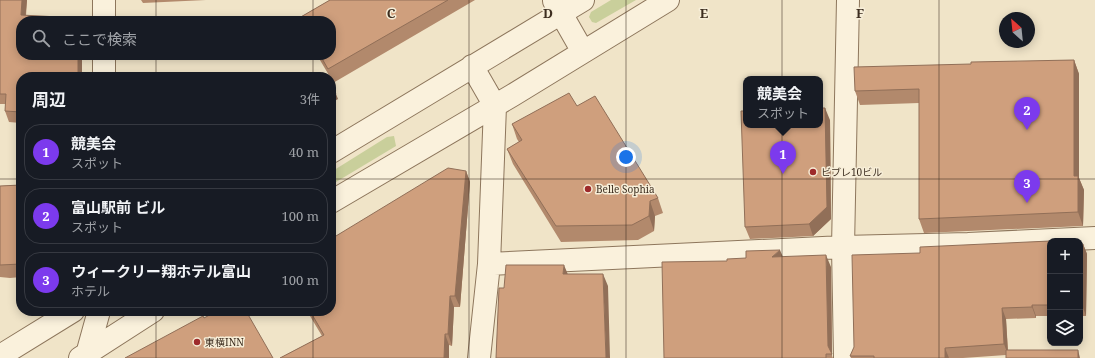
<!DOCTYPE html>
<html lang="ja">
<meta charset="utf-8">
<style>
body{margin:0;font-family:"Noto Serif","Noto Sans JP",serif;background:#20242c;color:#f1f3f6}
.controls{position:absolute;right:12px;bottom:12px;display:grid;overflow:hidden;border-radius:8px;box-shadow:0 2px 10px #0003}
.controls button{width:36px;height:36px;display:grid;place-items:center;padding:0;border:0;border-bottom:1px solid #363941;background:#171b24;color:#f1f3f6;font:20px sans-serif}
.compass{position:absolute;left:999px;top:12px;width:36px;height:36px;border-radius:50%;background:#171b24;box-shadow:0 2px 10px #0003;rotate:333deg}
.you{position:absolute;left:626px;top:157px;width:14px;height:14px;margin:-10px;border:3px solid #fff;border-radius:50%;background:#1a73e8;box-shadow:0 0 0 6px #1a73e833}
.badge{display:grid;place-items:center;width:26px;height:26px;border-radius:50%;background:#7c3aed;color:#fff;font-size:13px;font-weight:700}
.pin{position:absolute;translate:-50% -33px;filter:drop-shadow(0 1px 2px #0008)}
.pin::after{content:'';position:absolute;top:21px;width:14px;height:12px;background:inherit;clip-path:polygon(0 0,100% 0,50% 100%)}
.popup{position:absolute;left:743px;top:76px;width:80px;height:52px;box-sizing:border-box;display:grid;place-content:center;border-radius:8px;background:#171b24;filter:drop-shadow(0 1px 3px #0005);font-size:13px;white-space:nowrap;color:#9ea1a6}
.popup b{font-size:15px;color:#f1f3f6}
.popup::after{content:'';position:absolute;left:50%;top:100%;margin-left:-8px;border:8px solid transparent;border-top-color:#171b24}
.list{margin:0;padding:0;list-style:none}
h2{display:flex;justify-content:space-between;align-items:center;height:52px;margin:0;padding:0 16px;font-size:17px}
h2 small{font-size:13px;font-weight:400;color:#9ea1a6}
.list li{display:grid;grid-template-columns:26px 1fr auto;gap:12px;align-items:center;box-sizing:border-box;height:56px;margin:0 8px 8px;padding:0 8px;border:1px solid #363941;border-radius:16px}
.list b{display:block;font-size:15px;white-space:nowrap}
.list p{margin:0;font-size:13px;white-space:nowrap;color:#9ea1a6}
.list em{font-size:13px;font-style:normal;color:#9ea1a6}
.icon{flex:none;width:22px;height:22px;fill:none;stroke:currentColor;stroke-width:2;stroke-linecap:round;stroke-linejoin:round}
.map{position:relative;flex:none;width:1095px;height:358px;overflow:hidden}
.search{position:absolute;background:#171b24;box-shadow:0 2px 10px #0003;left:16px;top:16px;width:320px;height:44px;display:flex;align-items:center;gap:10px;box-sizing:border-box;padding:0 14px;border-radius:16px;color:#9ea1a6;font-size:15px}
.panel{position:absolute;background:#171b24;box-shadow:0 2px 10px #0003;left:16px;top:72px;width:320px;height:244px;border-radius:16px}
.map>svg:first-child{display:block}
.green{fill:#c9cf9b}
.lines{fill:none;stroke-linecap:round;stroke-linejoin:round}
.minor-casing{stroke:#8d765c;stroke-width:24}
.minor{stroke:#faf1dc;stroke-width:22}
.wall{fill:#b2896c}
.shaded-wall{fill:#916f58}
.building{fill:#cf9f7d;stroke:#916f58}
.grid{fill:none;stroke:#3d2e20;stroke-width:1;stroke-opacity:0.55}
.poi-dot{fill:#9e2a2b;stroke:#f7eed8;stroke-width:1.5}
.labels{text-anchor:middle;stroke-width:3;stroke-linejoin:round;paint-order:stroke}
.poi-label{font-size:10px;fill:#3d2e20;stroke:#f7eed8;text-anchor:start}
.grid-label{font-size:13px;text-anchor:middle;font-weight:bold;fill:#3d2e20;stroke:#f7eed8;stroke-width:3;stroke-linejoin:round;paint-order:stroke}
</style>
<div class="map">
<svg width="1095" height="358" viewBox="0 0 1095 358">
<rect width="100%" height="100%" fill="#f0e4c8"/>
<path class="green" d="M 611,0 L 636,0 L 596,23 L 592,22 L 589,17 L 591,12 Z
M 394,136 L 396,146 L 331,185 L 331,172 L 387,137 Z"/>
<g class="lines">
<defs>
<path id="minor" d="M 104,0 L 104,21
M 554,1 L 583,52
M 104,55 L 104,77
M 472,66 L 495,106 L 489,264 L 479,358
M 331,152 L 583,0
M 331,202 L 513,95 L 668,0
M 489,264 L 843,247 L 968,244 L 1095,238
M 0,356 L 73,311
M 80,358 L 153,311
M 86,358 L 99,311
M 845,358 L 843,247 L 848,0"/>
</defs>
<use href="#minor" class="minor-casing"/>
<use href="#minor" class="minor"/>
</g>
<path class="wall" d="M 0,0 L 27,0 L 26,16 L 21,55 L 82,55 L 82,77 L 21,77 L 21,123 L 9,122 L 5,111 L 6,104 L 0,104 Z
M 141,0 L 206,0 L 143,3 Z
M 330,0 L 475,0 L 333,83 L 331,79 L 331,77 L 330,77 L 317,55 L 331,55 L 331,21 L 300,21 L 299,18 Z
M 1074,60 L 1079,74 L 1079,178 L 1084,190 L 1083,226 L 924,233 L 919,219 L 919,103 L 860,105 L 855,91 L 971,64 Z
M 577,106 L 658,198 L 663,213 L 655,216 L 654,231 L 638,240 L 561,242 L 513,164 L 507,149 L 519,142 L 517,139 L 512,124 Z
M 830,120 L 831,219 L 813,236 L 750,239 L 745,227 Z
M 466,171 L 470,182 L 460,307 L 454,307 L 452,346 L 449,345 L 449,358 L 280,358 L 322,336 L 307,311 L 331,311 Z
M 21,185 L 21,277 L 10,278 L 0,277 L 0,186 Z
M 1050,241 L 1050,316 L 1036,316 L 1036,318 L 1006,319 L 1008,350 L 1006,355 L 963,358 L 851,358 L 850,356 L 920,253 Z
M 1080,242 L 1081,244 L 1083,244 L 1087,254 L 1086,316 L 1080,316 Z
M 783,257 L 831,267 L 832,356 L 833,358 L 664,358 L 727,261 Z"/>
<path class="shaded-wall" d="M 22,0 L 27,0 L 25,21 L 21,15 Z
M 78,55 L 82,55 L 82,77 L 78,77 Z
M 1074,60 L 1079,74 L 1079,178 L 1084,190 L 1083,226 L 1078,212 L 1074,176 Z
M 336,94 L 338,99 L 331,103 L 331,97 Z
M 825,108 L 830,120 L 831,219 L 813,236 L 809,224 Z
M 466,171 L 470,182 L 460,307 L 455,296 Z
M 650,201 L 655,216 L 654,231 L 649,216 Z
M 1080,242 L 1083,250 L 1083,244 L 1087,254 L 1086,316 L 1082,305 Z
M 780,250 L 785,262 L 772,257 Z
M 826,255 L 831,267 L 832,356 L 828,346 Z
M 564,265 L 569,277 L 563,274 Z
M 603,274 L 608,286 L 610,358 L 606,358 Z
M 450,296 L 454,307 L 452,346 L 448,334 Z
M 1032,305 L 1036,316 L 1036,318 L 1032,307 Z
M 1002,308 L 1006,319 L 1008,355 L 1004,344 Z
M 445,334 L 449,345 L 449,358 L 444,358 Z
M 945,348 L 949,358 L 945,358 Z
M 1078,350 L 1080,358 L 1078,358 Z"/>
<path class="building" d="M 0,0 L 22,0 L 21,15 L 78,18 L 78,21 L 21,21 L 21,55 L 78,55 L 78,77 L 21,77 L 21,112 L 5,111 L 6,94 L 0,94 Z
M 330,0 L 448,0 L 328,69 L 320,55 L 331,55 L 331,21 L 301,21 L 299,18 Z
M 1074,60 L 1074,176 L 1078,176 L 1078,212 L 919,219 L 919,89 L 855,91 L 854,67 L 971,64 L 971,62 Z
M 323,73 L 325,77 L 316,77 Z
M 331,86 L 336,94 L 331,97 Z
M 569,93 L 577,106 L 595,96 L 658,198 L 650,201 L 649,216 L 632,225 L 556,226 L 507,149 L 522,140 L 512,124 Z
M 820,108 L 825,108 L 827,207 L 809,224 L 745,227 L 741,111 L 746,111 L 746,125 L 820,125 Z
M 448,168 L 466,171 L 455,296 L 450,296 L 448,334 L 445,334 L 444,358 L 280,358 L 324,335 L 310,311 L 331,311 L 331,239 Z
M 21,185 L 21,264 L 0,265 L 0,186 Z
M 1079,240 L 1079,241 L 1059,241 Z
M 1050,241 L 1050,305 L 1032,305 L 1032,307 L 1002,308 L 1004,344 L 945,348 L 945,358 L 874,358 L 874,356 L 850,356 L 854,347 L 852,255 L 920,253 L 920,247 Z
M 1080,244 L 1083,244 L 1082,305 L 1080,305 Z
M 780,250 L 772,257 L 826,255 L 828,346 L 832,354 L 826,354 L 826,358 L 664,358 L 662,262 L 727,261 L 727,259 L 746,258 L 746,251 Z
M 506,265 L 564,265 L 563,274 L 603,274 L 606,358 L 496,358 L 499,288 L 504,288 Z
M 217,311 L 246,311 L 273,358 L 125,358 L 203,316 L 204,318 Z
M 1006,350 L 1078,350 L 1078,358 L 1006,358 Z"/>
<path class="grid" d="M 156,0 L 156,21M 313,0 L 313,21M 469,0 L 469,358M 626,0 L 626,358M 782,0 L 782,358M 939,0 L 939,358M 156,55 L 156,77M 313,55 L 313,77M 0,179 L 21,179M 331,179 L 1095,179M 156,311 L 156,358M 313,311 L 313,358"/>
<g class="poi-dot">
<circle cx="813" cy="172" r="4"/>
<circle cx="588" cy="189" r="4"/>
<circle cx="197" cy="342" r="4"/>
</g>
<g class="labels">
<g class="poi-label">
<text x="821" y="176">ビブレ10ビル</text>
<text x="596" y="193">Belle Sophia</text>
<text x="205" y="346">東横INN</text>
</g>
</g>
<g class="grid-label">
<text x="391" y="18">C</text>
<text x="548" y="18">D</text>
<text x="704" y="18">E</text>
<text x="860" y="18">F</text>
</g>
</svg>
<div class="controls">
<button>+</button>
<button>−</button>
<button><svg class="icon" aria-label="layers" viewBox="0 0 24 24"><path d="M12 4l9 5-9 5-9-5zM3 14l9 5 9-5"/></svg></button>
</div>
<svg class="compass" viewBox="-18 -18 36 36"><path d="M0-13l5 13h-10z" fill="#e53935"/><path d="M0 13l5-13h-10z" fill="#9ea1a6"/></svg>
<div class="you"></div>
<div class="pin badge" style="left:783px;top:174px">1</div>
<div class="popup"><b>競美会</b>スポット</div>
<div class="pin badge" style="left:1027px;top:130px">2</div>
<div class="pin badge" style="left:1027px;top:203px">3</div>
<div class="search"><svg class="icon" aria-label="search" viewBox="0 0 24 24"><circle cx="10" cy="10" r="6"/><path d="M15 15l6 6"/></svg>ここで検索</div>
<section class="panel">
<h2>周辺<small>3件</small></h2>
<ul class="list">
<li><span class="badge">1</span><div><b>競美会</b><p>スポット</p></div><em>40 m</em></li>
<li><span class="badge">2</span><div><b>富山駅前 ビル</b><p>スポット</p></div><em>100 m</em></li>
<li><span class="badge">3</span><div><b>ウィークリー翔ホテル富山</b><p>ホテル</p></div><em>100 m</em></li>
</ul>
</section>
</div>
